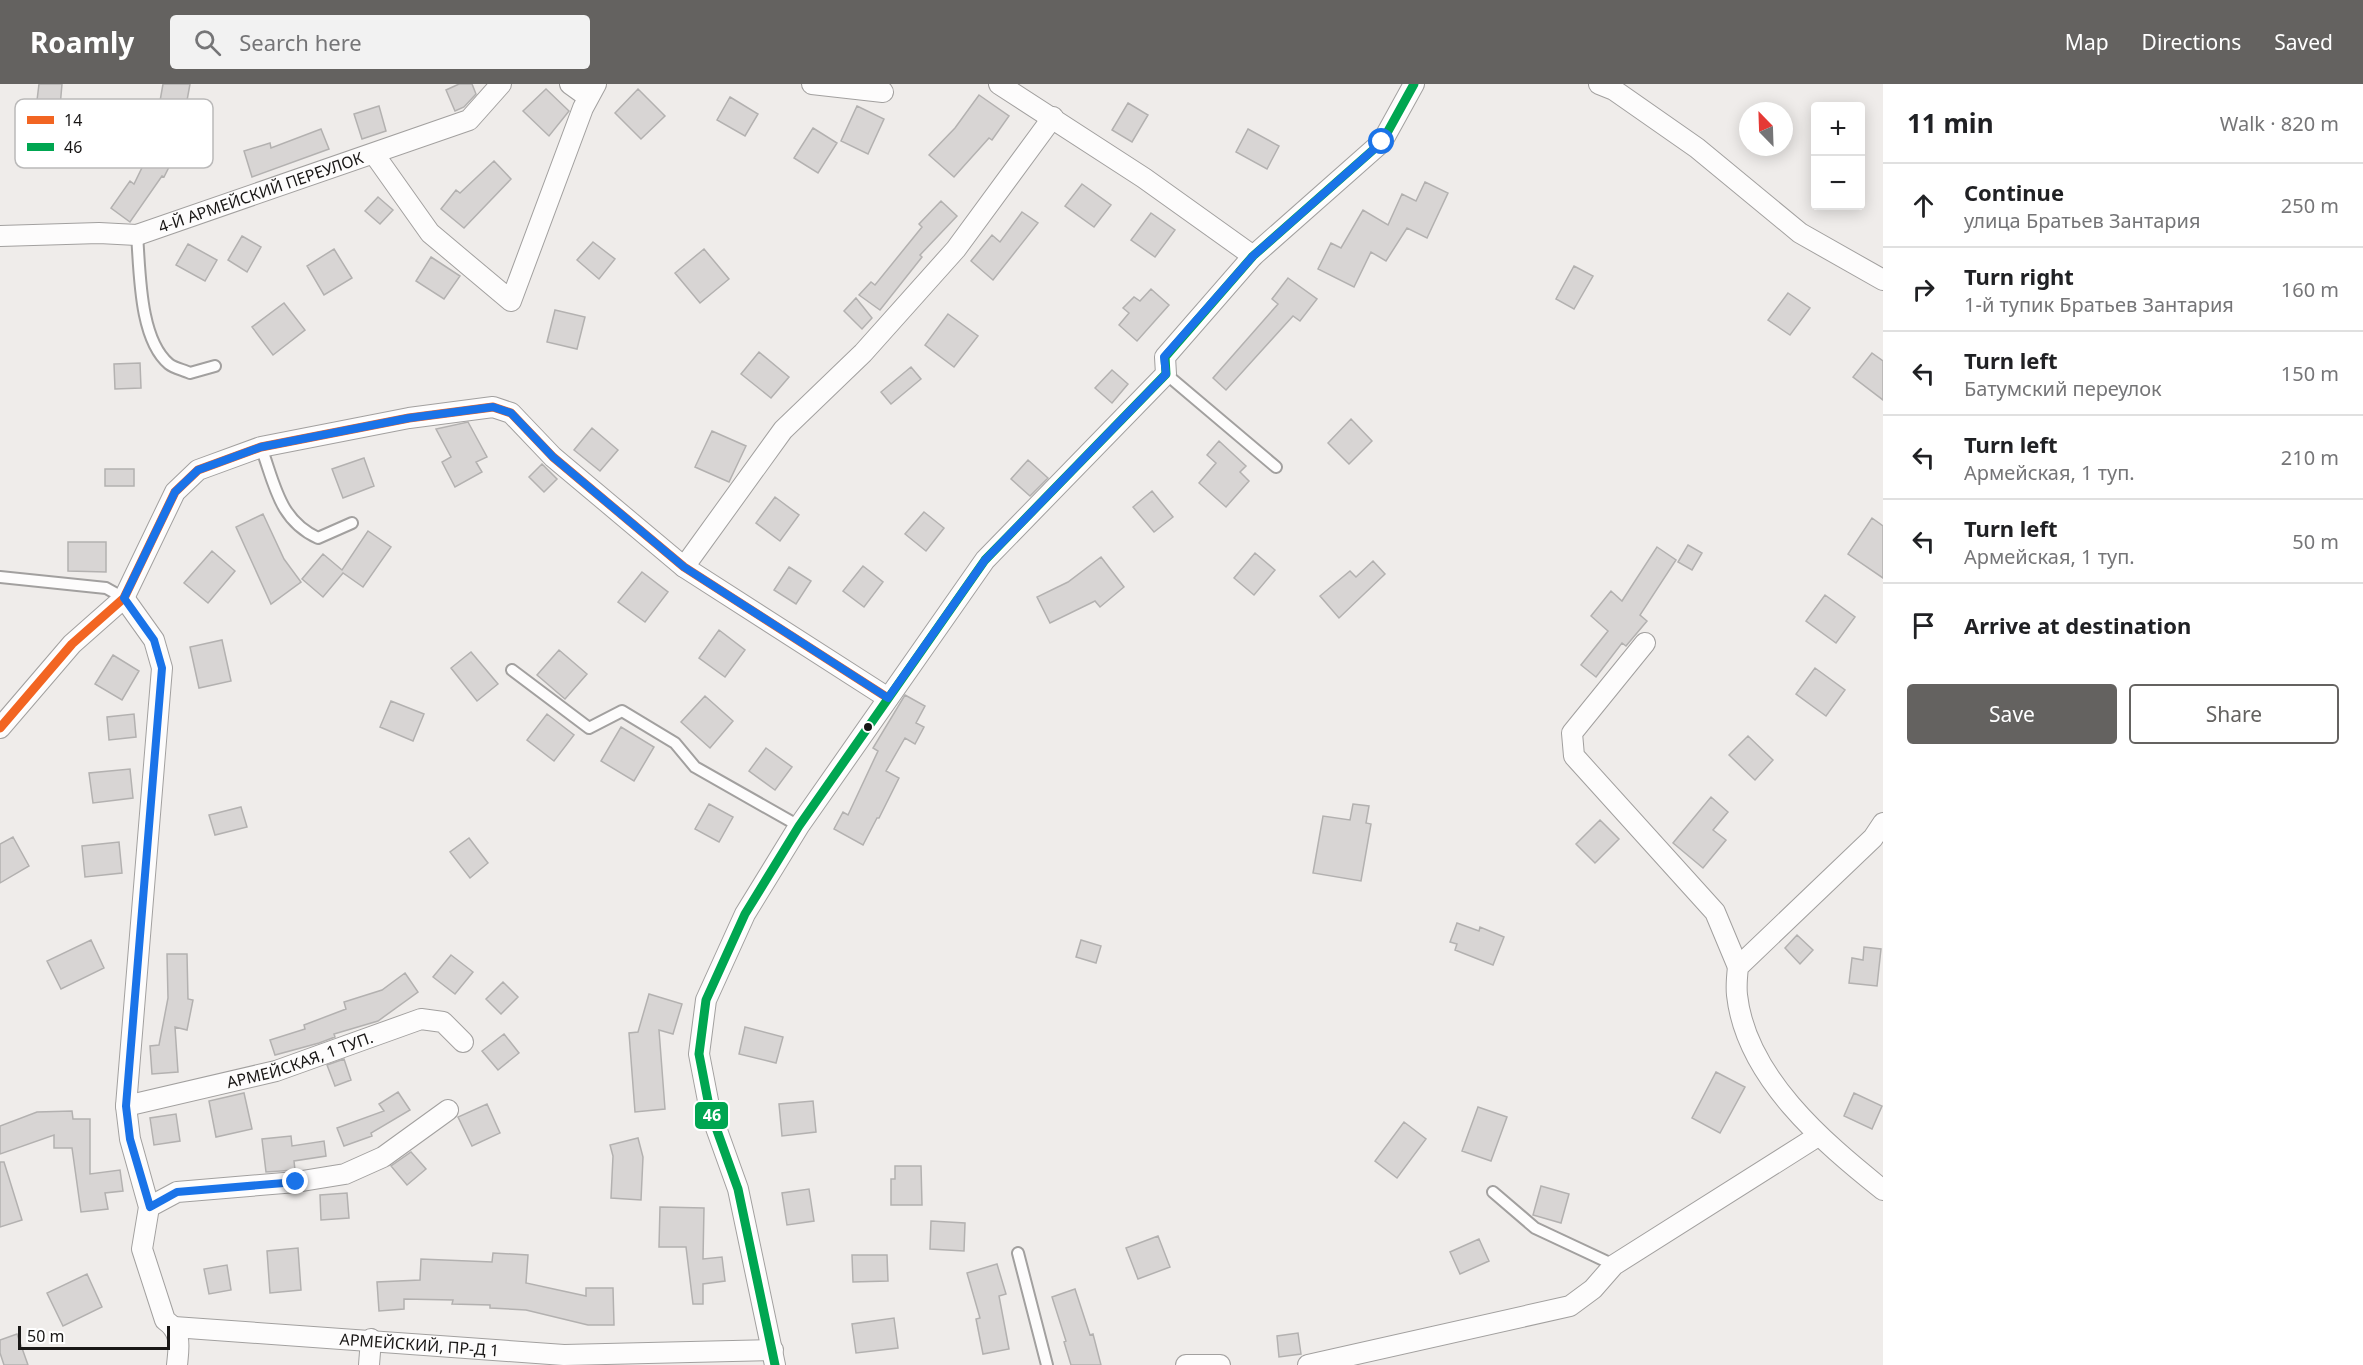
<!DOCTYPE html>
<meta charset="utf-8">
<style>
body{margin:0;font-family:"Noto Sans",sans-serif;background:#f2f2f2;color:#202124}
.controls{position:absolute;right:18px;top:18px;display:grid;overflow:hidden;border-radius:6px;box-shadow:0 3px 15px #0003}
.controls button{width:54px;height:54px;display:grid;place-items:center;padding:0;border:0;border-bottom:2px solid #e0e0e0;background:#fff;color:#202124;font:30px sans-serif}
.compass{position:absolute;left:1739px;top:18px;width:54px;height:54px;border-radius:50%;background:#fff;box-shadow:0 3px 15px #0003;rotate:337deg}
.scale{position:absolute;left:18px;bottom:15px;width:152px;box-sizing:border-box;padding-left:6px;border:3px solid #191716;border-top:0;font-size:16px;line-height:21px;white-space:nowrap;color:#191716;-webkit-text-stroke:4px #fff;paint-order:stroke}
.stop{position:absolute;width:18px;height:18px;margin:-14px;border:4px solid #1a73e8;border-radius:50%;background:#fff}
.stop.end{background:#1a73e8;border-color:#fff;box-shadow:0 2px 6px #0008}
.list{margin:0;padding:0;list-style:none}
h2{display:flex;justify-content:space-between;align-items:center;height:78px;margin:0;padding:0 24px;font-size:26px}
h2 small{font-size:20px;font-weight:400;color:#757577}
.list li{display:grid;grid-template-columns:39px 1fr auto;gap:18px;align-items:center;box-sizing:border-box;height:84px;padding:0 24px;border-top:2px solid #e0e0e0}
.list b{display:block;font-size:22px;white-space:nowrap}
.list p{margin:0;font-size:20px;white-space:nowrap;color:#757577}
.list em{font-size:20px;font-style:normal;color:#757577}
.actions{display:flex;gap:12px;padding:18px 24px}
.actions a{flex:1;padding:14px 0;border:2px solid #646260;border-radius:6px;text-align:center;font-size:21px;color:#646260}
.actions .main{background:#646260;color:#fff}
.icon{flex:none;width:33px;height:33px;fill:none;stroke:currentColor;stroke-width:2;stroke-linecap:round;stroke-linejoin:round}
.map{position:relative;flex:none;width:1883px;height:1281px;overflow:hidden}
header{display:flex;align-items:center;gap:36px;box-sizing:border-box;height:84px;padding:0 30px;background:#646260;color:#fff}
header strong{font-size:28px}
nav{display:flex;gap:33px;margin-inline-start:auto;font-size:21px}
.search{width:420px;height:54px;background:#f2f2f2;display:flex;align-items:center;gap:15px;box-sizing:border-box;padding:0 21px;border-radius:6px;color:#757577;font-size:22px}
main{display:flex}
aside{flex:1;background:#fff}
.map>svg:first-child{display:block}
.building{fill:#d8d5d4;stroke:#b3b1b0;stroke-width:1.5}
.lines{fill:none;stroke-linecap:round;stroke-linejoin:round}
.lane-casing{stroke:#a2a09f;stroke-width:14}
.street-casing{stroke:#a2a09f;stroke-width:22}
.lane{stroke:#fdfcfc;stroke-width:10}
.street{stroke:#fdfcfc;stroke-width:20}
.bus-1-casing{stroke:#fff;stroke-width:14}
.bus-2-casing{stroke:#fff;stroke-width:14}
.bus-1{stroke:#f26522;stroke-width:9}
.bus-2{stroke:#00a651;stroke-width:9}
.route{stroke:#1a73e8;stroke-width:8}
.bus-dot{fill:#191716;stroke:#fff;stroke-width:2}
.labels{text-anchor:middle;stroke-width:5;stroke-linejoin:round;paint-order:stroke}
.street-label{font-size:16px;fill:#191716;stroke:#fff}
.key{fill:#fff;stroke:#bab9b9;stroke-width:1.5}
.key-label{font-size:16px;fill:#191716}
.line-badge{stroke:#fff;stroke-width:2}
.badge-label{font-size:16px;text-anchor:middle;font-weight:bold;fill:#fff}
</style>
<header>
<strong>Roamly</strong>
<div class="search"><svg class="icon" aria-label="search" viewBox="0 0 24 24"><circle cx="10" cy="10" r="6"/><path d="M15 15l6 6"/></svg>Search here</div>
<nav><a>Map</a><a>Directions</a><a>Saved</a></nav>
</header>
<main>
<div class="map">
<svg width="1883" height="1281" viewBox="0 0 1883 1281">
<rect width="100%" height="100%" fill="#efecea"/>
<path class="building" d="M 39,0 L 62,0 L 60,23 L 66,24 L 63,45 L 34,41 Z
M 163,0 L 190,0 L 186,22 L 160,17 Z
M 459,0 L 472,0 L 476,10 L 464,23 L 455,27 L 446,6 Z
M 546,5 L 569,27 L 549,52 L 523,27 Z
M 638,5 L 665,32 L 641,55 L 615,29 Z
M 979,11 L 1009,32 L 992,56 L 989,54 L 954,93 L 929,71 L 955,44 Z
M 730,13 L 758,30 L 745,52 L 717,36 Z
M 1128,19 L 1148,31 L 1132,58 L 1112,46 Z
M 379,22 L 386,47 L 362,55 L 354,30 Z
M 857,22 L 884,35 L 868,70 L 841,57 Z
M 813,44 L 837,59 L 818,89 L 794,74 Z
M 321,45 L 329,65 L 252,93 L 244,67 L 270,59 L 271,64 Z
M 1248,45 L 1279,62 L 1267,85 L 1236,68 Z
M 153,61 L 175,71 L 164,93 L 162,92 L 130,138 L 111,124 L 130,97 L 134,100 Z
M 494,77 L 511,95 L 464,144 L 441,125 L 456,106 L 460,109 Z
M 1425,98 L 1448,109 L 1427,154 L 1407,144 L 1386,177 L 1371,168 L 1354,203 L 1318,185 L 1331,159 L 1341,164 L 1363,126 L 1388,141 L 1402,110 L 1416,117 Z
M 1082,100 L 1111,121 L 1094,143 L 1065,122 Z
M 378,113 L 393,126 L 380,140 L 365,127 Z
M 941,117 L 957,132 L 920,171 L 922,173 L 880,226 L 859,211 L 871,198 L 875,201 L 922,143 L 919,140 Z
M 1022,128 L 1038,139 L 993,196 L 971,177 L 992,151 L 1000,158 Z
M 1151,129 L 1175,146 L 1155,173 L 1131,156 Z
M 242,152 L 261,163 L 247,188 L 228,176 Z
M 593,158 L 615,175 L 599,195 L 577,176 Z
M 188,160 L 217,176 L 205,197 L 176,181 Z
M 334,165 L 352,194 L 324,211 L 307,182 Z
M 704,165 L 729,195 L 700,219 L 675,189 Z
M 431,173 L 460,192 L 444,215 L 416,197 Z
M 1574,182 L 1593,192 L 1574,225 L 1556,215 Z
M 1288,194 L 1317,215 L 1300,237 L 1293,232 L 1226,306 L 1213,294 L 1278,220 L 1272,215 Z
M 1151,205 L 1169,221 L 1137,257 L 1119,241 L 1129,229 L 1123,224 L 1134,213 L 1140,217 Z
M 1788,209 L 1810,224 L 1790,251 L 1768,236 Z
M 856,214 L 872,234 L 862,245 L 844,227 Z
M 284,219 L 305,246 L 273,271 L 252,243 Z
M 555,226 L 585,233 L 577,265 L 547,258 Z
M 948,230 L 978,252 L 954,283 L 925,261 Z
M 759,268 L 789,293 L 771,314 L 741,290 Z
M 1872,269 L 1883,277 L 1883,316 L 1853,293 Z
M 140,279 L 141,304 L 115,305 L 114,280 Z
M 911,283 L 921,295 L 891,320 L 881,308 Z
M 1112,286 L 1128,300 L 1112,319 L 1095,304 Z
M 1351,335 L 1372,357 L 1349,380 L 1328,359 Z
M 468,338 L 487,373 L 476,378 L 482,388 L 455,403 L 442,378 L 451,373 L 436,345 Z
M 592,344 L 618,366 L 600,387 L 574,366 Z
M 712,347 L 746,362 L 729,398 L 695,383 Z
M 1219,357 L 1246,382 L 1240,388 L 1249,397 L 1226,423 L 1199,399 L 1216,379 L 1207,371 Z
M 364,374 L 374,402 L 343,414 L 332,385 Z
M 1028,376 L 1048,394 L 1030,412 L 1011,395 Z
M 542,380 L 557,395 L 544,408 L 529,393 Z
M 105,385 L 134,385 L 134,402 L 105,402 Z
M 1152,407 L 1173,433 L 1154,448 L 1133,423 Z
M 775,413 L 799,431 L 780,457 L 756,439 Z
M 924,428 L 944,444 L 926,467 L 905,450 Z
M 263,430 L 284,475 L 301,498 L 271,520 L 236,443 Z
M 1872,434 L 1883,442 L 1883,494 L 1848,470 Z
M 368,447 L 391,463 L 363,503 L 343,489 L 323,513 L 302,495 L 323,470 L 342,486 Z
M 68,458 L 106,458 L 106,488 L 68,487 Z
M 1688,461 L 1702,469 L 1692,486 L 1678,478 Z
M 1657,463 L 1676,476 L 1640,531 L 1647,537 L 1626,562 L 1622,559 L 1596,593 L 1581,581 L 1608,547 L 1591,532 L 1611,507 L 1622,517 Z
M 212,467 L 235,487 L 208,519 L 184,499 Z
M 1255,469 L 1275,486 L 1254,511 L 1234,494 Z
M 1101,473 L 1124,503 L 1100,523 L 1095,517 L 1050,539 L 1037,513 L 1068,498 Z
M 1373,477 L 1385,490 L 1339,534 L 1320,512 L 1350,487 L 1356,493 Z
M 863,482 L 883,498 L 864,523 L 843,507 Z
M 789,483 L 811,497 L 796,520 L 774,506 Z
M 642,488 L 668,508 L 645,538 L 618,518 Z
M 1825,511 L 1855,533 L 1836,559 L 1806,537 Z
M 719,546 L 745,566 L 725,593 L 699,574 Z
M 222,556 L 231,597 L 199,604 L 190,563 Z
M 559,566 L 587,590 L 565,615 L 537,591 Z
M 471,568 L 498,600 L 477,617 L 451,584 Z
M 113,571 L 139,587 L 122,616 L 95,600 Z
M 1815,584 L 1845,606 L 1826,632 L 1796,610 Z
M 905,611 L 925,622 L 916,639 L 924,643 L 915,660 L 905,654 L 886,687 L 899,694 L 879,734 L 877,734 L 863,761 L 834,745 L 843,728 L 848,731 L 878,667 L 873,664 Z
M 705,612 L 733,637 L 710,664 L 681,638 Z
M 391,617 L 424,630 L 413,657 L 380,643 Z
M 134,630 L 136,653 L 109,656 L 107,633 Z
M 547,630 L 574,651 L 554,677 L 527,656 Z
M 621,643 L 654,663 L 634,697 L 601,677 Z
M 1748,652 L 1773,676 L 1755,696 L 1729,671 Z
M 766,664 L 792,683 L 775,706 L 749,687 Z
M 130,685 L 133,714 L 93,719 L 89,689 Z
M 1711,713 L 1728,728 L 1713,746 L 1726,756 L 1703,784 L 1673,759 Z
M 709,720 L 733,733 L 719,758 L 695,745 Z
M 1353,720 L 1369,722 L 1366,739 L 1371,740 L 1361,797 L 1313,789 L 1323,732 L 1350,736 Z
M 241,723 L 247,743 L 215,751 L 209,731 Z
M 1600,736 L 1619,755 L 1595,779 L 1576,760 Z
M 13,753 L 29,782 L 0,799 L 0,760 Z
M 469,754 L 488,779 L 470,794 L 450,768 Z
M 119,758 L 122,789 L 85,793 L 82,762 Z
M 1457,839 L 1479,847 L 1480,843 L 1504,853 L 1493,881 L 1455,866 L 1457,860 L 1450,858 Z
M 1797,851 L 1813,866 L 1800,880 L 1785,864 Z
M 91,856 L 104,884 L 61,905 L 47,877 Z
M 1081,856 L 1101,862 L 1096,879 L 1076,873 Z
M 1864,863 L 1881,865 L 1877,902 L 1849,899 L 1852,874 L 1863,876 Z
M 167,870 L 187,870 L 188,915 L 193,916 L 187,946 L 175,943 L 178,988 L 152,990 L 150,962 L 159,961 L 168,914 Z
M 451,871 L 473,888 L 455,910 L 433,893 Z
M 405,889 L 418,908 L 378,937 L 334,950 L 335,953 L 319,959 L 275,971 L 270,956 L 305,945 L 304,941 L 346,925 L 344,918 L 382,906 Z
M 503,898 L 518,913 L 501,930 L 486,915 Z
M 649,910 L 682,920 L 673,950 L 659,946 L 665,1025 L 635,1028 L 629,949 L 638,948 Z
M 745,943 L 783,953 L 776,979 L 739,970 Z
M 504,950 L 519,969 L 498,986 L 482,967 Z
M 344,975 L 351,996 L 335,1002 L 327,981 Z
M 1716,988 L 1745,1003 L 1720,1049 L 1692,1034 Z
M 398,1008 L 410,1026 L 371,1049 L 372,1052 L 344,1062 L 337,1044 L 384,1027 L 379,1020 Z
M 244,1009 L 252,1045 L 216,1053 L 209,1017 Z
M 1854,1009 L 1882,1022 L 1872,1045 L 1844,1032 Z
M 813,1017 L 816,1048 L 782,1052 L 779,1020 Z
M 487,1020 L 500,1049 L 472,1062 L 458,1033 Z
M 1478,1023 L 1507,1033 L 1491,1077 L 1462,1067 Z
M 72,1027 L 73,1035 L 90,1035 L 90,1090 L 120,1086 L 123,1107 L 105,1109 L 108,1125 L 81,1128 L 72,1064 L 54,1064 L 54,1051 L 0,1070 L 0,1042 L 37,1028 Z
M 176,1030 L 180,1057 L 154,1061 L 150,1034 Z
M 1404,1038 L 1426,1055 L 1397,1094 L 1375,1077 Z
M 291,1052 L 292,1062 L 324,1057 L 326,1072 L 294,1077 L 295,1086 L 266,1088 L 262,1055 Z
M 638,1054 L 643,1073 L 641,1116 L 611,1114 L 613,1072 L 610,1061 Z
M 411,1068 L 426,1085 L 407,1101 L 391,1082 Z
M 0,1078 L 4,1078 L 22,1136 L 0,1143 Z
M 895,1082 L 921,1082 L 922,1121 L 891,1121 L 891,1095 L 895,1095 Z
M 1541,1102 L 1569,1110 L 1561,1139 L 1533,1131 Z
M 809,1105 L 814,1137 L 787,1141 L 782,1109 Z
M 347,1109 L 349,1134 L 321,1136 L 320,1111 Z
M 660,1123 L 704,1124 L 703,1175 L 722,1173 L 725,1197 L 703,1200 L 703,1220 L 693,1220 L 686,1163 L 659,1163 Z
M 931,1137 L 965,1139 L 964,1167 L 930,1165 Z
M 1158,1152 L 1170,1183 L 1138,1195 L 1126,1164 Z
M 1479,1155 L 1489,1177 L 1460,1190 L 1450,1168 Z
M 298,1164 L 301,1206 L 270,1209 L 267,1167 Z
M 493,1169 L 528,1171 L 526,1199 L 586,1212 L 586,1204 L 613,1204 L 614,1241 L 588,1241 L 526,1226 L 490,1224 L 490,1221 L 452,1220 L 453,1216 L 404,1215 L 404,1225 L 379,1227 L 377,1198 L 420,1196 L 421,1175 L 492,1178 Z
M 852,1171 L 887,1171 L 888,1197 L 853,1198 Z
M 997,1180 L 1006,1210 L 999,1212 L 1009,1265 L 983,1270 L 976,1235 L 980,1234 L 967,1189 Z
M 227,1181 L 231,1206 L 209,1210 L 204,1185 Z
M 87,1190 L 102,1223 L 63,1242 L 47,1209 Z
M 1075,1205 L 1090,1251 L 1093,1250 L 1101,1281 L 1071,1281 L 1064,1258 L 1066,1257 L 1052,1213 Z
M 894,1234 L 898,1264 L 856,1269 L 852,1240 Z
M 1298,1249 L 1301,1270 L 1279,1273 L 1277,1252 Z
M 17,1250 L 28,1281 L 4,1281 L 0,1269 L 0,1256 Z"/>
<g class="lines">
<defs>
<path id="lane" d="M 137,151 C 140,187 139,255 169,280 C 174,284 184,286 190,289 L 215,282
M 1166,290 L 1276,383
M 261,363 C 275,401 279,436 318,454 L 352,439
M 0,493 L 106,504 L 124,514
M 512,586 L 589,644 L 622,627 L 675,659 L 695,683 L 799,742
M 1493,1108 L 1535,1144 L 1614,1181
M 1018,1169 L 1047,1281"/>
<g id="street">
<path d="M 570,0 L 588,13"/>
<path d="M 812,0 L 883,8"/>
<path d="M 999,0 L 1144,94 L 1253,172"/>
<path d="M 1599,0 L 1614,6 L 1697,64 L 1800,149 L 1883,196"/>
<path d="M 374,70 L 430,149 L 511,217 L 583,24 L 596,0"/>
<path id="s1" d="M 0,152 L 99,149 L 137,151 L 469,36 L 501,0"/>
<path d="M 684,483 L 783,346 L 863,269 L 956,165 L 1053,33"/>
<path d="M 124,514 L 154,556 L 162,584 L 126,1022 L 130,1055 L 149,1123 L 142,1165 L 165,1236 C 182,1248 179,1262 177,1281"/>
<path d="M 1645,559 L 1572,649 L 1574,672 L 1715,828 L 1738,883"/>
<path d="M 0,644 L 72,560 L 124,514 L 175,408 L 198,386 L 261,363 L 409,334 L 493,323 L 511,329 L 553,373 L 684,483 L 888,614"/>
<path d="M 1883,739 L 1873,754 L 1738,883 C 1737,892 1736,902 1737,911 C 1746,993 1823,1058 1883,1106"/>
<path id="s2" d="M 126,1022 L 276,987 L 421,935 L 443,938 L 463,958"/>
<path d="M 149,1123 L 177,1108 L 296,1098 L 345,1090 L 383,1073 L 448,1026"/>
<path id="s3" d="M 174,1243 L 564,1271 L 773,1266"/>
<path d="M 369,1281 L 371,1255"/>
<path d="M 775,1281 L 738,1105 L 710,1027 L 699,970 L 706,916 L 745,830 L 799,742 L 985,476 L 1166,290 L 1165,273 L 1253,172 L 1382,58 L 1414,0"/>
<path d="M 1186,1281 L 1220,1281"/>
<path d="M 1308,1281 L 1570,1222 L 1593,1205 L 1614,1181 L 1818,1052"/>
</g>
</defs>
<use href="#lane" class="lane-casing"/>
<use href="#street" class="street-casing"/>
<use href="#lane" class="lane"/>
<use href="#street" class="street"/>
<defs>
<path id="bus-1" d="M 0,644 L 72,560 L 124,514 L 175,408 L 198,386 L 261,363 L 409,334 L 493,323 L 511,329 L 553,373 L 684,483 L 888,614"/>
<path id="bus-2" d="M 775,1281 L 738,1105 L 710,1027 L 699,970 L 706,916 L 745,830 L 799,742 L 985,476 L 1166,290 L 1165,273 L 1253,172 L 1382,58 L 1414,0"/>
</defs>
<use href="#bus-1" class="bus-1-casing"/>
<use href="#bus-2" class="bus-2-casing"/>
<use href="#bus-1" class="bus-1"/>
<use href="#bus-2" class="bus-2"/>
</g>
<g class="lines">
<path class="route" d="M 296,1098 L 177,1108 L 150,1123 L 130,1055 L 126,1022 L 162,584 L 154,556 L 124,514 L 175,408 L 198,386 L 261,363 L 409,334 L 493,323 L 511,329 L 553,373 L 684,483 L 888,614 L 985,476 L 1166,290 L 1164,273 L 1253,172 L 1382,58"/>
</g>
<circle class="bus-dot" cx="868" cy="643" r="5"/>
<g class="labels">
<g class="street-label">
<text dy="6" stroke="none"><textPath href="#s1" startOffset="268">4-Й АРМЕЙСКИЙ ПЕРЕУЛОК</textPath></text>
<text dy="6" stroke="none"><textPath href="#s2" startOffset="180">АРМЕЙСКАЯ, 1 ТУП.</textPath></text>
<text dy="6" stroke="none"><textPath href="#s3" startOffset="246">АРМЕЙСКИЙ, ПР-Д 1</textPath></text>
</g>
</g>
<rect x="15" y="15" width="198" height="69" rx="9" class="key"/>
<rect x="27" y="32" width="27" height="8" fill="#f26522"/>
<rect x="27" y="59" width="27" height="8" fill="#00a651"/>
<g class="key-label">
<text x="64" y="42">14</text>
<text x="64" y="69">46</text>
</g>
<rect class="line-badge" x="694" y="1017" width="35" height="29" rx="6" fill="#00a651"/>
<g class="badge-label">
<text x="712" y="1037">46</text>
</g>
</svg>
<div class="controls">
<button>+</button>
<button>−</button>
</div>
<svg class="compass" viewBox="-18 -18 36 36"><path d="M0-13l5 13h-10z" fill="#e53935"/><path d="M0 13l5-13h-10z" fill="#757577"/></svg>
<div class="scale">50 m</div>
<div class="stop" style="left:1382px;top:58px"></div>
<div class="stop end" style="left:296px;top:1098px"></div>
</div>
<aside>
<h2>11 min<small>Walk · 820 m</small></h2>
<ul class="list">
<li><svg class="icon" aria-label="ahead" viewBox="0 0 24 24"><path d="M12 20V5M6 11l6-6 6 6"/></svg><div><b>Continue</b><p>улица Братьев Зантария</p></div><em>250 m</em></li>
<li><svg class="icon" aria-label="right" viewBox="0 0 24 24"><path d="M7 20v-9h11M14 6l5 5-5 5"/></svg><div><b>Turn right</b><p>1-й тупик Братьев Зантария</p></div><em>160 m</em></li>
<li><svg class="icon" aria-label="left" viewBox="0 0 24 24"><path d="M17 20v-9H6M10 6l-5 5 5 5"/></svg><div><b>Turn left</b><p>Батумский переулок</p></div><em>150 m</em></li>
<li><svg class="icon" aria-label="left" viewBox="0 0 24 24"><path d="M17 20v-9H6M10 6l-5 5 5 5"/></svg><div><b>Turn left</b><p>Армейская, 1 туп.</p></div><em>210 m</em></li>
<li><svg class="icon" aria-label="left" viewBox="0 0 24 24"><path d="M17 20v-9H6M10 6l-5 5 5 5"/></svg><div><b>Turn left</b><p>Армейская, 1 туп.</p></div><em>50 m</em></li>
<li><svg class="icon" aria-label="arrive" viewBox="0 0 24 24"><path d="M6 21V4h12l-3 4 3 4H6"/></svg><div><b>Arrive at destination</b></div></li>
</ul>
<div class="actions"><a class="main">Save</a><a>Share</a></div>
</aside>
</main>
